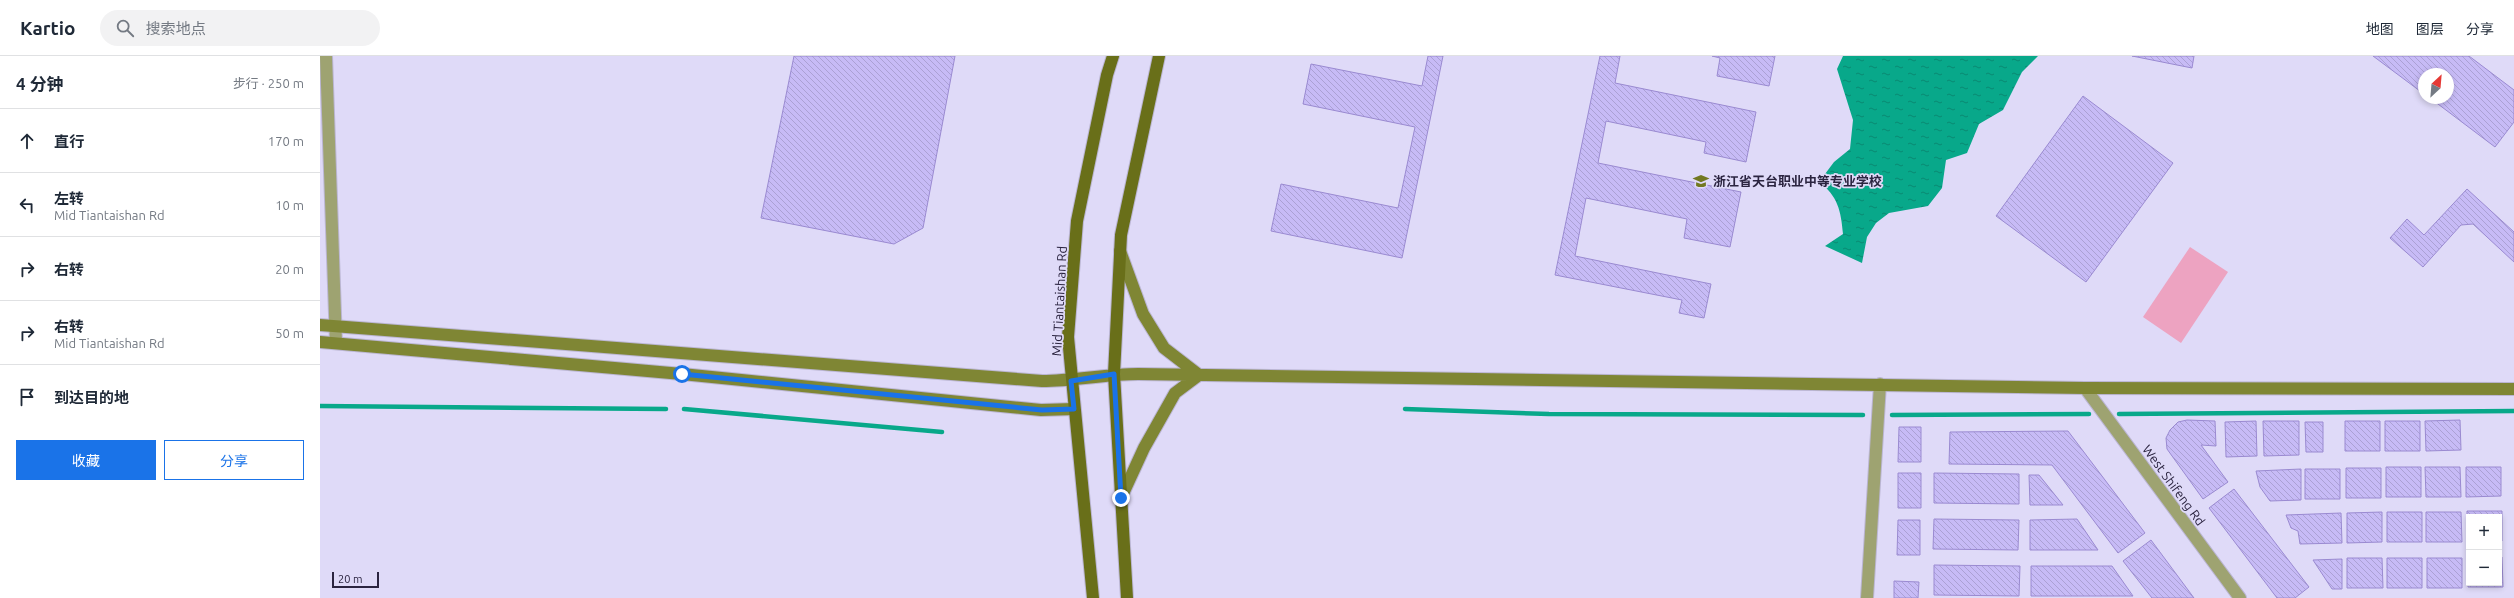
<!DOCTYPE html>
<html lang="zh">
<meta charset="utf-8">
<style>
body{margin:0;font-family:Ubuntu,"Noto Sans SC",sans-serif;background:#f2f2f3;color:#1f2937}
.controls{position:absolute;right:12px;bottom:12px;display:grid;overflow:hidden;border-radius:0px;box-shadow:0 2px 6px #0003}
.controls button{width:36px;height:36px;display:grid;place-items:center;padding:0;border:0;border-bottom:1px solid #e0e1e3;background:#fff;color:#1f2937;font:20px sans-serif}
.compass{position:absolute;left:2098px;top:12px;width:36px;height:36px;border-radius:50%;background:#fff;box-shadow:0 2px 6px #0003;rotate:26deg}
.scale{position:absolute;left:12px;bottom:10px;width:47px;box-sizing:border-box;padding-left:4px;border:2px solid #2b2440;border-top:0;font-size:11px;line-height:14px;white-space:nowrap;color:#2b2440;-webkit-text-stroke:3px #dfdaf8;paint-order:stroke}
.stop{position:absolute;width:12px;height:12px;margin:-9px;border:3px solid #1a73e8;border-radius:50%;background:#fff}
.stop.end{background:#1a73e8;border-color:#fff;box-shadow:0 1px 4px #0008}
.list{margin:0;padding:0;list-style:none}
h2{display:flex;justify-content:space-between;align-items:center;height:52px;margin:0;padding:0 16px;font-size:17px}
h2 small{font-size:13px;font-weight:400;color:#747a83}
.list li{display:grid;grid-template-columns:26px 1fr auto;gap:12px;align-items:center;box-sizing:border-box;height:64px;padding:0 16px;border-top:1px solid #e0e1e3}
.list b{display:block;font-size:15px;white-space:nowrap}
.list p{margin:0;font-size:13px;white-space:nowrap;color:#747a83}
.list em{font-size:13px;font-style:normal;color:#747a83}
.actions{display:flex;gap:8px;padding:12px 16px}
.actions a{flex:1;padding:9px 0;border:1px solid #1a73e8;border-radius:0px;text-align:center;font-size:14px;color:#1a73e8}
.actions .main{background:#1a73e8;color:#fff}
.icon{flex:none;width:22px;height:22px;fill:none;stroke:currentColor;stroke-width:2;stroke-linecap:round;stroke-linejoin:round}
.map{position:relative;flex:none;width:2194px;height:542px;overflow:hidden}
header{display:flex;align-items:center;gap:24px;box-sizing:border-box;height:56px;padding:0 20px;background:#fff;border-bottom:1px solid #e0e1e3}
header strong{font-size:19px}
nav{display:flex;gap:22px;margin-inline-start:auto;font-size:14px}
.search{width:280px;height:36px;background:#f2f2f3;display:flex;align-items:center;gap:10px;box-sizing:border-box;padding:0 14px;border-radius:22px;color:#747a83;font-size:15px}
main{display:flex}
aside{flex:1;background:#fff}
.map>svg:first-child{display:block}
.grass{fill:#eda3c1}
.water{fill:url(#water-ripples)}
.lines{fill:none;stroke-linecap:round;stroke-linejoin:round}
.stream{stroke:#08a88a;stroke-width:4.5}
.building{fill:url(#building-back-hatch);stroke:#9a8ad1}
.street-casing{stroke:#bbb6d3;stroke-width:14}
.secondary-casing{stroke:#bbb6d3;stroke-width:14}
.primary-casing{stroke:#bbb6d3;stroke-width:14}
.street{stroke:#9ea371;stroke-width:12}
.secondary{stroke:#7f8634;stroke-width:12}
.primary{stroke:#696f19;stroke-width:12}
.route{stroke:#1a73e8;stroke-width:5}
.labels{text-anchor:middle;stroke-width:3.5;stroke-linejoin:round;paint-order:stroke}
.poi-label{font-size:13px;font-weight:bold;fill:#2b2440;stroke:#dfdaf8;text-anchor:start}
.street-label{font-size:13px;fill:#2b2440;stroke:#dfdaf8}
</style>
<header>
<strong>Kartio</strong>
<div class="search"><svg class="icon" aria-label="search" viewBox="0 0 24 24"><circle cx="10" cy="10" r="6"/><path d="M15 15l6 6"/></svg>搜索地点</div>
<nav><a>地图</a><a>图层</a><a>分享</a></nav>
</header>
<main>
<aside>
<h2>4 分钟<small>步行 · 250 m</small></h2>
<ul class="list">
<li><svg class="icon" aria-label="ahead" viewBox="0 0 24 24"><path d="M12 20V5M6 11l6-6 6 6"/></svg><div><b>直行</b></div><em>170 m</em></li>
<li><svg class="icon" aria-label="left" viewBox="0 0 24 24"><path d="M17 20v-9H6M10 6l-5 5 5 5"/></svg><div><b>左转</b><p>Mid Tiantaishan Rd</p></div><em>10 m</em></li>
<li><svg class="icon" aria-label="right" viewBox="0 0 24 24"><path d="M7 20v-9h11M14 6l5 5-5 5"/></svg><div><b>右转</b></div><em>20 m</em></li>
<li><svg class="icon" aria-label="right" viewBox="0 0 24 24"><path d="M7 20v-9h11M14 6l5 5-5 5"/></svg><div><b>右转</b><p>Mid Tiantaishan Rd</p></div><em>50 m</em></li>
<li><svg class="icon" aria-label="arrive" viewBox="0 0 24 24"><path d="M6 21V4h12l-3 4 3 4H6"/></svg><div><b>到达目的地</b></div></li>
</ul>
<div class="actions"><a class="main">收藏</a><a>分享</a></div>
</aside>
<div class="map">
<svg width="2194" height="542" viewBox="0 0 2194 542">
<defs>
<pattern id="water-ripples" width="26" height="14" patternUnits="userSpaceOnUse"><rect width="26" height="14" fill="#08a88a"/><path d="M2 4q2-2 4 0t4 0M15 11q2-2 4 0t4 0" fill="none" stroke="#098972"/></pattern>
<pattern id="building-back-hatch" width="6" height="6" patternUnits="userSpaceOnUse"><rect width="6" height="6" fill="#c7bbf6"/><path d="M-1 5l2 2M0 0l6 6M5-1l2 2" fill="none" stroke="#aba1d4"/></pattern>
</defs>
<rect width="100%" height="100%" fill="#dfdaf8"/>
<path class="grass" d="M 1870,191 L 1908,216 L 1861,287 L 1823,261 Z"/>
<path class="water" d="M 1523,0 L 1718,0 L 1702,16 L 1683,54 L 1659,68 L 1647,97 L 1626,104 L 1622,132 L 1608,150 L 1569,157 L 1556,167 L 1547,181 L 1542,207 L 1505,190 L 1523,178 C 1521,155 1518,140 1499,126 L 1514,106 L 1530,93 L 1533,64 L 1517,13 Z"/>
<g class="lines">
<path class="stream" d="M 0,350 L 346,353
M 364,353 L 622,376
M 1085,353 L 1229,358 L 1543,359
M 1799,358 L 2194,355
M 1572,359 L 1769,358"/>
</g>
<path class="building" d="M 474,0 L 635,0 L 603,172 L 574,188 L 441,162 Z
M 1108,0 L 1123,0 L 1082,202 L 951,175 L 961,128 L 1078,152 L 1095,71 L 983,48 L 991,8 L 1102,30 Z
M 1280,0 L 1300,0 L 1295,27 L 1436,56 L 1426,106 L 1384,97 L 1386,86 L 1286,65 L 1278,107 L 1421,136 L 1410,191 L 1364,182 L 1367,163 L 1266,142 L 1255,200 L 1391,228 L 1384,262 L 1359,257 L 1362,244 L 1235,219 Z
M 1392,0 L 1455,0 L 1449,30 L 1397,20 L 1400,2 Z
M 1812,0 L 1874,0 L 1872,12 Z
M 2053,0 L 2149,0 L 2194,34 L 2194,66 L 2175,91 L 2110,42 L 2128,42 L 2128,18 L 2104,18 L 2104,38 Z
M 1763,40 L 1853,107 L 1766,226 L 1676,160 Z
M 2147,133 L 2194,176 L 2194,206 L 2153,168 L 2141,169 L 2103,211 L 2070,182 L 2087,163 L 2104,179 Z
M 1867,364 L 1895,365 L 1896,390 L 1881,389 L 1908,426 L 1883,443 L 1847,393 L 1846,382 L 1850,374 L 1858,366 Z
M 2140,364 L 2141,394 L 2106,395 L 2105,365 Z
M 1936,365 L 1937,400 L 1906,401 L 1905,366 Z
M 1943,365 L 1979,365 L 1979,399 L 1944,400 Z
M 2025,365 L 2060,365 L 2060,395 L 2025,395 Z
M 2065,365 L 2100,365 L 2100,395 L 2065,395 Z
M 1985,366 L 2003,366 L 2003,396 L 1986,396 Z
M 1579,371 L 1601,371 L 1601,406 L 1578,406 Z
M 1748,375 L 1825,477 L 1798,497 L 1732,409 L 1629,408 L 1630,376 Z
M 2066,411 L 2101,411 L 2101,441 L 2066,441 Z
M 2105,411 L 2140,411 L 2141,441 L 2106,441 Z
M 2146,411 L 2181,411 L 2181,440 L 2146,441 Z
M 2026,412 L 2061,412 L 2061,442 L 2026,442 Z
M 1981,413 L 1981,444 L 1950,445 L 1940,431 L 1936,415 Z
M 1985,413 L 2020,413 L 2020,443 L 1985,443 Z
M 1578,417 L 1601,417 L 1601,452 L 1578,452 Z
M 1614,417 L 1699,418 L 1699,448 L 1614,447 Z
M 1709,419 L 1719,419 L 1743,449 L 1710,449 Z
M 1914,433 L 1989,531 L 1975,542 L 1957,542 L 1889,452 Z
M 2147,455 L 2182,455 L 2182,485 L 2179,485 L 2179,461 L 2149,461 L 2149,485 L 2147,485 Z
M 2062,456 L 2062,486 L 2027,487 L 2027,457 Z
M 2067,456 L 2102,456 L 2102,486 L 2067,486 Z
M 2106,456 L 2141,456 L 2142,486 L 2106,486 Z
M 2021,457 L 2022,487 L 1980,488 L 1978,475 L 1971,472 L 1966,459 Z
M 1614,463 L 1699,464 L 1698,494 L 1613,493 Z
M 1757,463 L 1778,494 L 1710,494 L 1710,464 Z
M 1578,464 L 1600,464 L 1600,499 L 1577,499 Z
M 1831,484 L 1874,542 L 1832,542 L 1803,505 Z
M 2147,501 L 2149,527 L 2179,527 L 2179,501 L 2182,501 L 2183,531 L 2148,531 Z
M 2027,502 L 2062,502 L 2063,532 L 2027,532 Z
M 2067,502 L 2102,502 L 2102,532 L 2067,532 Z
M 2107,502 L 2142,502 L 2142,532 L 2107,532 Z
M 2022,503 L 2022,533 L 2012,533 L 1993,504 Z
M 1614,509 L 1700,510 L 1699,540 L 1614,539 Z
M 1711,510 L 1792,510 L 1813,540 L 1711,540 Z
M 1574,525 L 1599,526 L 1598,542 L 1574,542 Z"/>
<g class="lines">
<defs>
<path id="street" d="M 6,0 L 16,287
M 1765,332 L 1920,542
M 1547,542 L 1560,328"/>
<path id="secondary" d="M 800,195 L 823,258 L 844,292 L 879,319 L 855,337 L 824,392 L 801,442
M 0,269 L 722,325 C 754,325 786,318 818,318 L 1765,332 L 2194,333
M 0,286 L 362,318 L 721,354 L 754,353"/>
<path id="primary" d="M 773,542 L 748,281 L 757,165 L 787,19 L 793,0
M 807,542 L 794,318 L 801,179 L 839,0"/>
</defs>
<use href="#street" class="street-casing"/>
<use href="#secondary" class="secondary-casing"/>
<use href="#primary" class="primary-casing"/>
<use href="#street" class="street"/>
<use href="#secondary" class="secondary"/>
<use href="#primary" class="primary"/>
</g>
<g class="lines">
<path class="route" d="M 362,318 L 722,354 L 754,353 L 751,325 L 794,318 L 801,442"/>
</g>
<defs>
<symbol id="school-bare" viewBox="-9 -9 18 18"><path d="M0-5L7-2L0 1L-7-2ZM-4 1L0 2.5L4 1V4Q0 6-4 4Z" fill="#727821" stroke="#dfdaf8" stroke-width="2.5" paint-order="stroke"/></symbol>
</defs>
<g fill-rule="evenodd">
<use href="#school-bare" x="1370" y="114" width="22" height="22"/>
</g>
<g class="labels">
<g class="poi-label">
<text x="1393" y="130">浙江省天台职业中等专业学校</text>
</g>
<g class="street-label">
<text transform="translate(739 245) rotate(-87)" y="5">Mid Tiantaishan Rd</text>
<text transform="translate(1854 429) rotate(54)" y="5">West Shifeng Rd</text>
</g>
</g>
</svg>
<div class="controls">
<button>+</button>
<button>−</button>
</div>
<svg class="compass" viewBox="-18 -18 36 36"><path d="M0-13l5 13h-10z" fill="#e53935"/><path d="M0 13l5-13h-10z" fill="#747a83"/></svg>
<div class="scale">20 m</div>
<div class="stop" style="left:362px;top:318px"></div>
<div class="stop end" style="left:801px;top:442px"></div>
</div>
</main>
